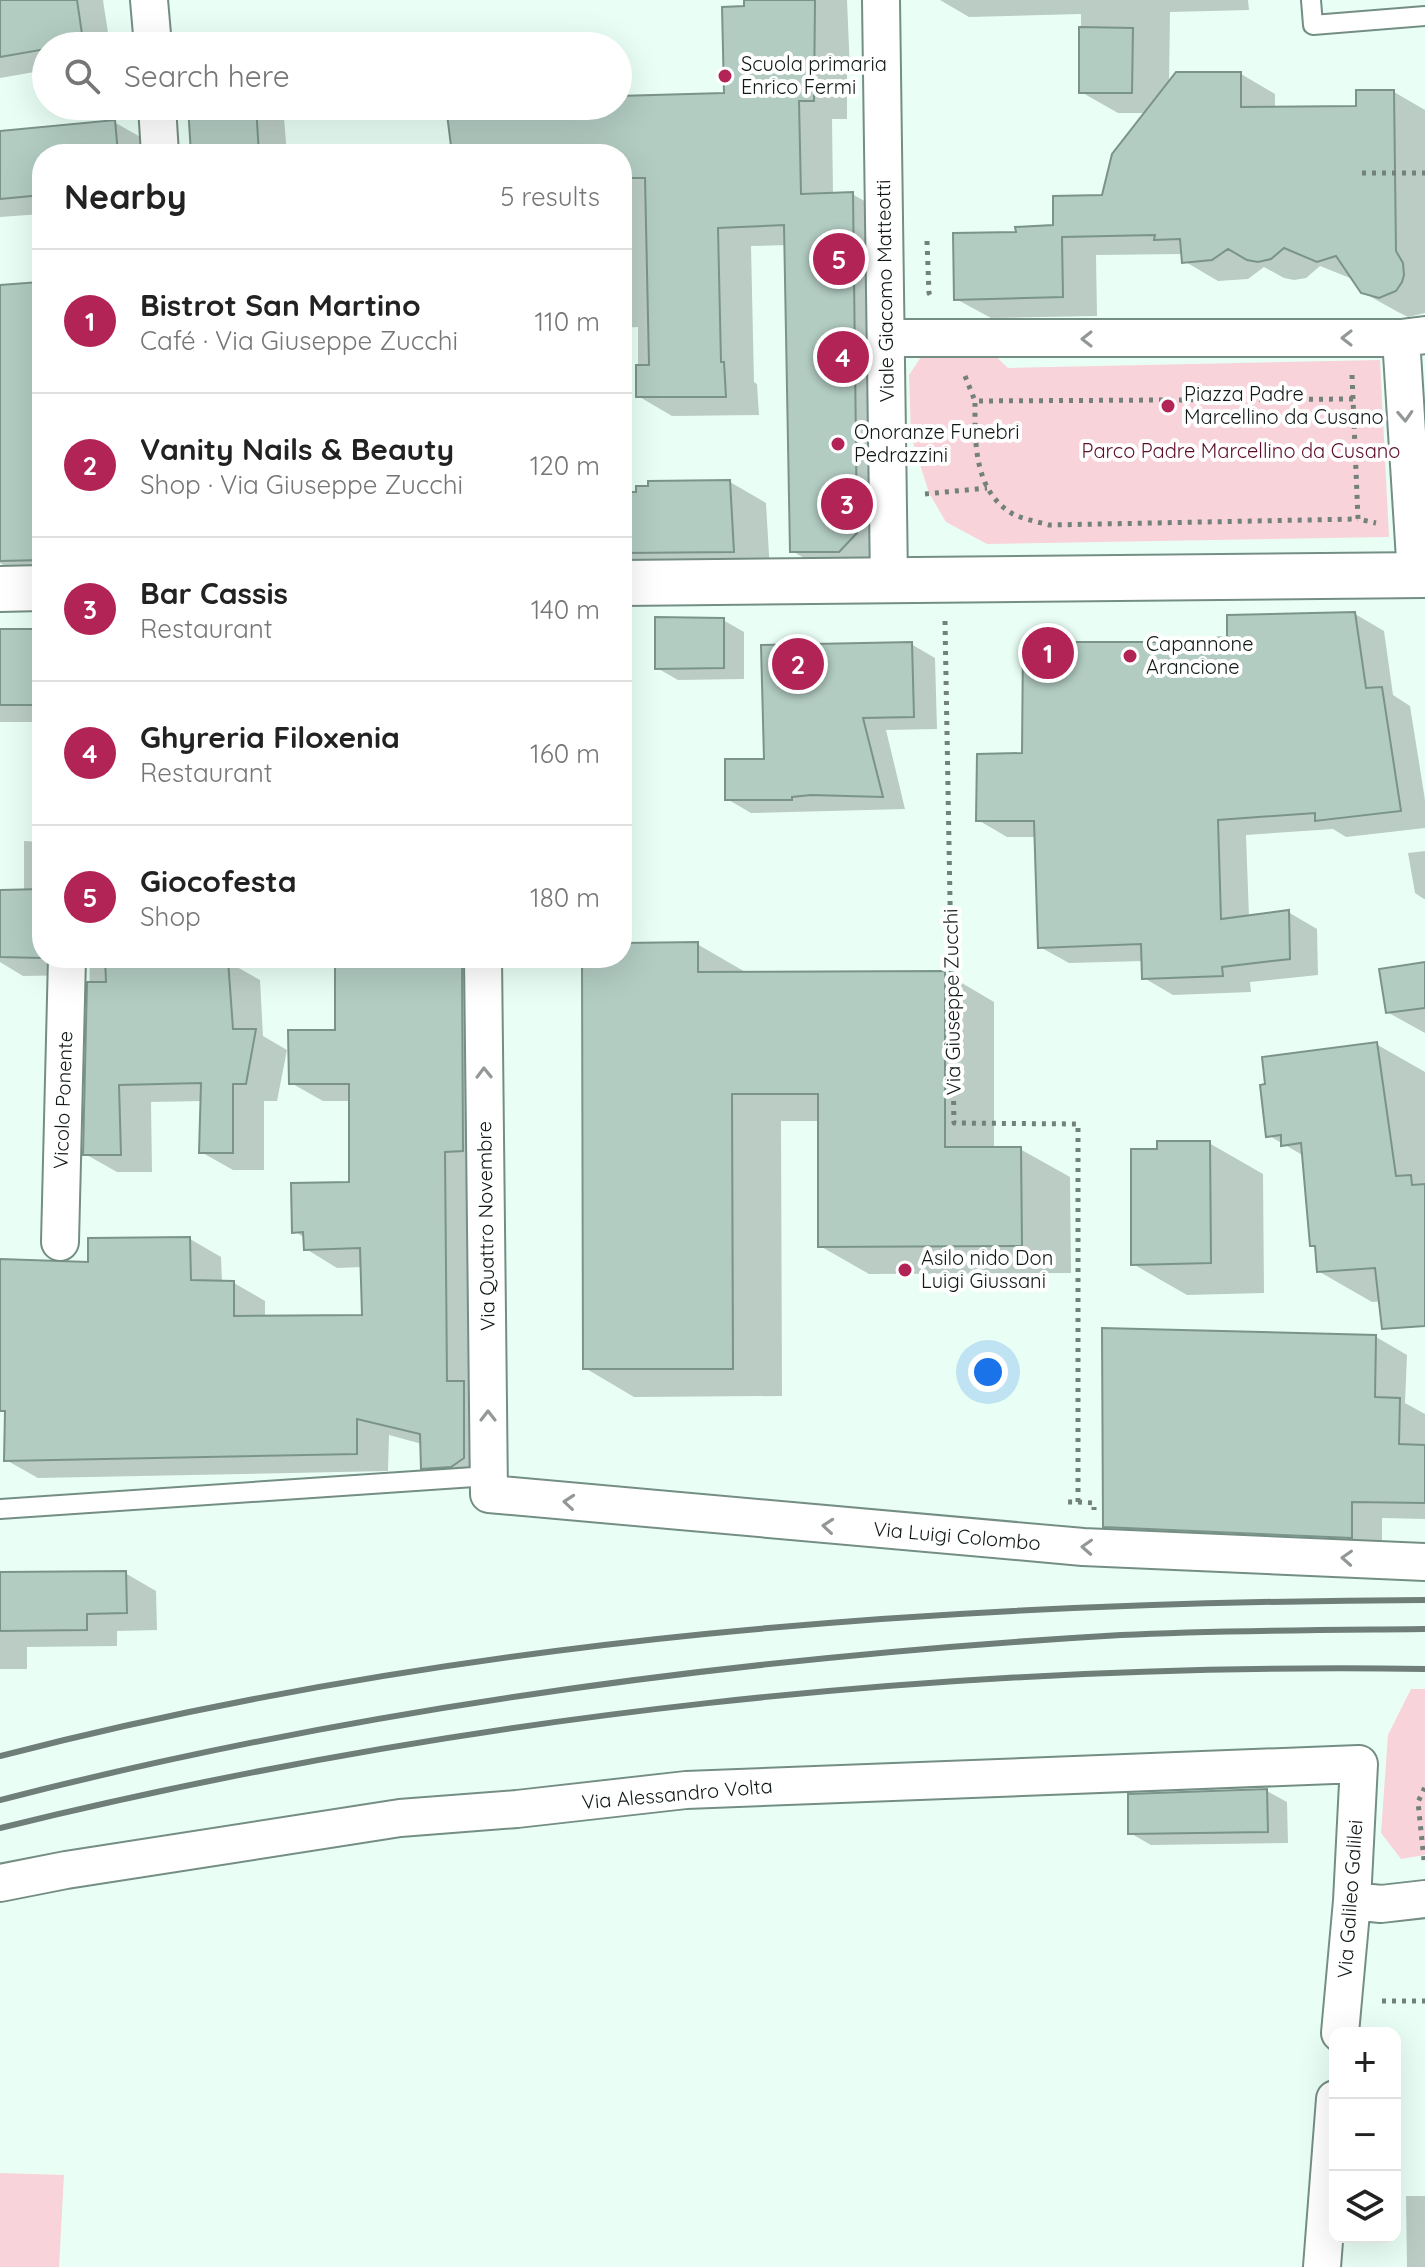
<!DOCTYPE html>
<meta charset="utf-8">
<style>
body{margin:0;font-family:Quicksand,sans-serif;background:#f2f2f2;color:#222}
.controls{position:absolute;right:24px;bottom:24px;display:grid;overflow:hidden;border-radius:16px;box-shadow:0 8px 32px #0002}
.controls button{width:72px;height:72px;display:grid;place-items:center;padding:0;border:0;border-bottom:2px solid #e0e0e0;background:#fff;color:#222;font:40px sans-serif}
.you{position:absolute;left:988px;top:1372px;width:28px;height:28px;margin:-20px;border:6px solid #fff;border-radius:50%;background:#1a73e8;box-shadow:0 0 0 12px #1a73e833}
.badge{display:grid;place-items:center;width:52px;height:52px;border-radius:50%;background:#b32456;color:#fff;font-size:26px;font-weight:700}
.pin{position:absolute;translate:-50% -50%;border:4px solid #fff;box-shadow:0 2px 8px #0006}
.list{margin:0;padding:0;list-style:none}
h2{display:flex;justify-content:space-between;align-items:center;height:104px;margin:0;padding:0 32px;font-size:34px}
h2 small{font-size:26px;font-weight:400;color:#767676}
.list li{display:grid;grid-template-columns:52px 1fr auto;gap:24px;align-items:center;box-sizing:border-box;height:144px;padding:0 32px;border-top:2px solid #e0e0e0}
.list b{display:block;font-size:30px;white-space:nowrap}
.list p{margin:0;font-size:26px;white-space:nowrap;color:#767676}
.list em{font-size:26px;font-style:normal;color:#767676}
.icon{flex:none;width:44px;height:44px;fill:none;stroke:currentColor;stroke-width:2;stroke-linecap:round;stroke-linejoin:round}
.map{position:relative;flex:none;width:1425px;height:2267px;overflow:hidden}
.search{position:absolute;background:#fff;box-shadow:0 8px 32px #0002;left:32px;top:32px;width:600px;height:88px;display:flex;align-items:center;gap:20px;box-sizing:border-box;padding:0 28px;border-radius:44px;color:#767676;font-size:30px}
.panel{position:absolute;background:#fff;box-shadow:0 8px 32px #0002;left:32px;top:144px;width:600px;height:824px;border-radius:32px}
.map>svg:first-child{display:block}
.green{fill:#f9d3da}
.shadow{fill:#0003}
.building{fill:#b2ccc2;stroke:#7b948a;stroke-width:2}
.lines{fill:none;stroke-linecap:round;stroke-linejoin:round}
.service-casing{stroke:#758e84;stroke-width:22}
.minor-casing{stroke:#758e84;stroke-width:40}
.tertiary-casing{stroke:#758e84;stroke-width:48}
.path{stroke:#73817c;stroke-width:5;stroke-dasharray:4 6;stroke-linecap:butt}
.service{stroke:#fff;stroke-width:18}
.minor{stroke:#fff;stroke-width:36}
.tertiary{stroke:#fff;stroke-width:44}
.rail{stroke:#707e79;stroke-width:6}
.oneway{stroke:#939796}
.poi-dot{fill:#b32456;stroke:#fff;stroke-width:3}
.labels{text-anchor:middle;stroke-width:8;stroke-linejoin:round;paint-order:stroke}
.poi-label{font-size:20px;fill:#0f1815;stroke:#fff;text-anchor:start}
.street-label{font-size:20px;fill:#0f1815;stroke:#fff}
.park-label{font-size:20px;fill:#5d0d29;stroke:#fff}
</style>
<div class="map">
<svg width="1425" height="2267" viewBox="0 0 1425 2267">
<rect width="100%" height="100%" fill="#e9fff6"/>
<path class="green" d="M 986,347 L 1008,368 L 1380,360 L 1389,537 L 987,544 L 946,522 L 929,493 L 911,436 L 909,375 L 925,351 Z
M 1411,1689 L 1425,1689 L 1425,1855 L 1401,1859 L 1381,1833 L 1388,1735 Z
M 0,2173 L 64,2175 L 59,2267 L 0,2267 Z"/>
<path class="shadow" d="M 0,0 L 103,0 L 110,46 L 46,46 L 46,70 L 0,78 Z
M 746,0 L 847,0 L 850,71 L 847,71 L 847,119 L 832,119 L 833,195 L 852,194 L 886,213 L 873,570 L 825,570 L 792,551 L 787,245 L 751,246 L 754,382 L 757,384 L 759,415 L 672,416 L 638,396 L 638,327 L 622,328 L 622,154 L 454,154 L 448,106 L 618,106 L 618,98 L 726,95 L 747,8 Z
M 940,0 L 1248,0 L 1249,10 L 1170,12 L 1169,84 L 1241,74 L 1275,94 L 1275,109 L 1358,108 L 1394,92 L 1425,110 L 1425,313 L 1408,317 L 1398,312 L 1362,292 L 1355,280 L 1320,266 L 1306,278 L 1294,280 L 1284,278 L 1264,267 L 1248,279 L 1218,281 L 1184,261 L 1183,254 L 1096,255 L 1097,316 L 991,318 L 956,299 L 1018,234 L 1055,227 L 1104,197 L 1146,113 L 1118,113 L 1081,92 L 1081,14 L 969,17 Z
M 190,106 L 283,106 L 287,154 L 193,154 Z
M 114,122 L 144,139 L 145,154 L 42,154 L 42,214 L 0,217 L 0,133 Z
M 42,284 L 42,577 L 25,577 L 0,563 L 0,293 L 18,286 Z
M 730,482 L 766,503 L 770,572 L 622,573 L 622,494 Z
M 1355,614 L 1384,631 L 1393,695 L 1410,706 L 1425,800 L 1425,828 L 1346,837 L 1333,829 L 1246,835 L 1249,917 L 1288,912 L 1317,929 L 1318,975 L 1250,982 L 1251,992 L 1173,995 L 1144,978 L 1144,961 L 1069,963 L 1040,947 L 1037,837 L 1007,837 L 978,820 L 1024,755 L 1190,644 Z
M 723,620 L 744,632 L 744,679 L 678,680 L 657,668 Z
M 0,631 L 42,631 L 42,726 L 34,722 L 0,722 Z
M 911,644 L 935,658 L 937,729 L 886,730 L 905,809 L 751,813 L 727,799 L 766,761 Z
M 24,841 L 42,842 L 42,958 L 88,958 L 81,964 L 78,975 L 23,976 L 0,962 L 0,892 L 24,891 Z
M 1425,851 L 1425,899 L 1424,899 L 1415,893 L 1408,853 Z
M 697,944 L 747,973 L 945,973 L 994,1002 L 994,1149 L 1020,1149 L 1070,1177 L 1071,1273 L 869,1274 L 820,1246 L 820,1121 L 781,1121 L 782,1396 L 634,1397 L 585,1368 L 584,958 L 622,958 L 622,945 Z
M 90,958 L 207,958 L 207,962 L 228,962 L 260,980 L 263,1036 L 287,1050 L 277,1101 L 264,1101 L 264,1170 L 233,1170 L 201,1152 L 203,1101 L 151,1102 L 152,1172 L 117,1172 L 85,1154 Z
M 332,958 L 493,958 L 495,1477 L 454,1486 L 423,1467 L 422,1444 L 389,1435 L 388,1471 L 38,1478 L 6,1460 L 7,1414 L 0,1410 L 0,1261 L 90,1264 L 190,1239 L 221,1257 L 222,1283 L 234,1283 L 265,1301 L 265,1318 L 364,1317 L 363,1267 L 337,1268 L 306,1249 L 305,1238 L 294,1231 L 351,1184 L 351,1101 L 323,1101 L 291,1083 L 337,1032 L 337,961 Z
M 1425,964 L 1425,1033 L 1387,1012 Z
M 1376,1044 L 1425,1072 L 1425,1304 L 1417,1299 L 1372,1302 L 1318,1271 L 1317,1248 L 1312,1245 L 1304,1156 L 1268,1135 Z
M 1209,1143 L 1263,1174 L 1264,1293 L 1187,1295 L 1133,1264 L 1159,1151 Z
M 1376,1337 L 1407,1355 L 1405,1403 L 1425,1414 L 1425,1519 L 1382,1518 L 1382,1554 L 1136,1543 L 1105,1526 Z
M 125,1573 L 156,1591 L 157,1630 L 117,1631 L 117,1646 L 27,1647 L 27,1669 L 0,1669 L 0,1574 Z
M 1267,1791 L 1287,1802 L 1288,1843 L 1151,1845 L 1130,1833 Z
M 1406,2196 L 1425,2196 L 1425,2267 L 1407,2267 Z"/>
<path class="building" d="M 0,0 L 77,0 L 82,34 L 77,35 L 79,46 L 46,46 L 46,49 L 0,57 Z
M 744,0 L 815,0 L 814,101 L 799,101 L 801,194 L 853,192 L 857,533 L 839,552 L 790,552 L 784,225 L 718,228 L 721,362 L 724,362 L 726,397 L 636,397 L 636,365 L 649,365 L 645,178 L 622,178 L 622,154 L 452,154 L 446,106 L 618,106 L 618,96 L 724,93 L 722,7 L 744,6 Z
M 1079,27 L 1133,28 L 1132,93 L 1079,93 Z
M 1176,72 L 1241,72 L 1241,107 L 1356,106 L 1356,90 L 1394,90 L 1396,251 L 1403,263 L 1404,275 L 1402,282 L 1396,291 L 1379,298 L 1361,293 L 1336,256 L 1317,262 L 1284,248 L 1271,259 L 1258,262 L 1247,260 L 1228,249 L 1212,260 L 1182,263 L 1180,239 L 1154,240 L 1155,235 L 1062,237 L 1063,297 L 954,300 L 953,233 L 1016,232 L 1015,227 L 1053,225 L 1053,196 L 1102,195 L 1112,154 Z
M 188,106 L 256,106 L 259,154 L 191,154 Z
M 115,120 L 118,154 L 42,154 L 42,195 L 0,199 L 0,131 Z
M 39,282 L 42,302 L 42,560 L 0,561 L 0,285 Z
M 730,480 L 734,552 L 622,553 L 622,492 L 636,492 L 636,486 L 648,486 L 648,481 Z
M 1355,612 L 1366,688 L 1382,687 L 1401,811 L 1315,821 L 1315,813 L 1218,820 L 1221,919 L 1289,910 L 1290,959 L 1222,967 L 1223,976 L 1142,979 L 1141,944 L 1038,948 L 1034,821 L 976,821 L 977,754 L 1022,753 L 1023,642 L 1188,642 L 1188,640 L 1227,637 L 1227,615 Z
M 655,617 L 724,618 L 724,668 L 655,669 Z
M 0,629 L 42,629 L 42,705 L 0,705 Z
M 912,642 L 914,717 L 863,718 L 883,797 L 811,795 L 792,797 L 792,800 L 725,800 L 725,759 L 764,759 L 761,645 Z
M 42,889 L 42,958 L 0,957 L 0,890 Z
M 698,942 L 698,972 L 945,971 L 945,1147 L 1021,1147 L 1022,1246 L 818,1247 L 818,1094 L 732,1094 L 733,1369 L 583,1369 L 582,958 L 622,958 L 622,943 Z
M 105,958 L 228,960 L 233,1029 L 256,1029 L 246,1084 L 233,1084 L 233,1153 L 199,1153 L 201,1083 L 119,1085 L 121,1155 L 83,1155 L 87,982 L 106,982 Z
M 335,958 L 462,958 L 463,1151 L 445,1152 L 447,1381 L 464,1381 L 464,1458 L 451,1467 L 421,1469 L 420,1434 L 357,1419 L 357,1454 L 4,1461 L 5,1411 L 0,1411 L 0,1259 L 88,1262 L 88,1238 L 190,1237 L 191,1280 L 234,1281 L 234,1316 L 362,1315 L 360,1248 L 304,1250 L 303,1232 L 292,1233 L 291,1183 L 349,1182 L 349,1084 L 289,1084 L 288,1030 L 335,1030 Z
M 1425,962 L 1425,1008 L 1386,1013 L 1379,969 Z
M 1377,1042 L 1396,1176 L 1411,1175 L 1412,1185 L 1425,1184 L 1425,1326 L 1382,1329 L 1375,1268 L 1317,1272 L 1315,1246 L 1310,1246 L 1301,1143 L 1281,1146 L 1281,1135 L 1266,1137 L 1260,1085 L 1265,1084 L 1262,1057 Z
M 1157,1141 L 1210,1141 L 1211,1263 L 1131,1265 L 1131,1149 L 1157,1149 Z
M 1102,1328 L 1376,1335 L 1375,1397 L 1400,1398 L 1399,1444 L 1425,1445 L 1425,1503 L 1352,1502 L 1352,1538 L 1103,1527 Z
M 126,1571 L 127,1613 L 87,1614 L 87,1630 L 0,1631 L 0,1572 Z
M 1267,1789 L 1268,1832 L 1128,1834 L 1128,1794 Z"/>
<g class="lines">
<defs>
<path id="service" d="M 1311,0 L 1313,25 L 1425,16
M 0,1509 L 489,1476"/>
<path id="minor" d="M 149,0 L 153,46
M 881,0 L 889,581
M 157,106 L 160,154
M 886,338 L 1401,338 L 1425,335
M 1401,338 L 1416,575
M 483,958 L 489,1494 L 1083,1547 L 1425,1562
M 60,1242 L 67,958
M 0,1883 L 66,1870 L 400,1818 L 517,1809 L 686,1790 L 1359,1764 L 1352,1901 L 1340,2033
M 1352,1901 L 1381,1904 L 1425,1899
M 1322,2267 L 1335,2099"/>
<path id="tertiary" d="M 622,583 L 1425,575
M 0,589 L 42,588"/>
</defs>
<use href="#service" class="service-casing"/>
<use href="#minor" class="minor-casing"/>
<use href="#tertiary" class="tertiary-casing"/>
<path class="path" d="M 1362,173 L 1425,173
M 927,241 L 929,293 L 932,298
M 1352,375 L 1358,519 L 1376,523
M 965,376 L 975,401
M 1353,399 L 975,401 C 975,441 973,491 1013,514 C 1023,519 1038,522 1049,525 L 1358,519
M 925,494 L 987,488
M 945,621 L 954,1123 L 1078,1124 L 1078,1502 L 1065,1502
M 1078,1502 L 1094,1503 L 1094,1510
M 1424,1860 L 1418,1802 L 1425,1787
M 1382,2001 L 1425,2001"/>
<use href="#service" class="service"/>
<use href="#minor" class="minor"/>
<use href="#tertiary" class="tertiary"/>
<path class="rail" d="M 0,1756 C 464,1636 948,1602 1425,1600
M 0,1800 C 366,1706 745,1657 1121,1635 C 1222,1630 1324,1630 1425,1629
M 0,1828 C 464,1714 947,1662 1425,1669"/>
</g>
<defs><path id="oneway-chevron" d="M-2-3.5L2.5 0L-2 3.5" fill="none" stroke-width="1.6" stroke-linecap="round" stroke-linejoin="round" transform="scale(2)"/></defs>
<g class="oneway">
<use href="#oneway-chevron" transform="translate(1347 338) rotate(180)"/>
<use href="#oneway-chevron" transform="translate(1087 339) rotate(180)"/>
<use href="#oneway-chevron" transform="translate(1405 416) rotate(87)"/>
<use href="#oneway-chevron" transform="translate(484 1073) rotate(-91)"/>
<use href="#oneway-chevron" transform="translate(488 1416) rotate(-90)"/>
<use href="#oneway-chevron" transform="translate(569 1502) rotate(-175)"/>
<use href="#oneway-chevron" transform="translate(828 1526) rotate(-175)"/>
<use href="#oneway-chevron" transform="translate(1087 1547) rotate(-177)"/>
<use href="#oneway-chevron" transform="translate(1347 1558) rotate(-177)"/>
</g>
<g class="poi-dot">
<circle cx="725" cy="76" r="8"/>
<circle cx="1168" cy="406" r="8"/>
<circle cx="838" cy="444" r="8"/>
<circle cx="1130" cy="656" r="8"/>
<circle cx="905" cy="1270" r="8"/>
</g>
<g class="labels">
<g class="poi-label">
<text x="741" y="71">Scuola primaria<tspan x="741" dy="23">Enrico Fermi</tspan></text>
<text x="1184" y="401">Piazza Padre<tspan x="1184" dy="23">Marcellino da Cusano</tspan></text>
<text x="854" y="439">Onoranze Funebri<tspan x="854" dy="23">Pedrazzini</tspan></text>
<text x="1146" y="651">Capannone<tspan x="1146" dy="23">Arancione</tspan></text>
<text x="921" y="1265">Asilo nido Don<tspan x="921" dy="23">Luigi Giussani</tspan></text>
</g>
<g class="street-label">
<text transform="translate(885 291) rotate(-91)" y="7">Viale Giacomo Matteotti</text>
<text transform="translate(952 1002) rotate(-91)" y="7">Via Giuseppe Zucchi</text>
<text transform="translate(63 1100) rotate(-88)" y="7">Vicolo Ponente</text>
<text transform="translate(486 1226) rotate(-91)" y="7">Via Quattro Novembre</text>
<text transform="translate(957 1536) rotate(5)" y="7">Via Luigi Colombo</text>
<text transform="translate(677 1794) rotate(-5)" y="7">Via Alessandro Volta</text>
<text transform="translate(1350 1899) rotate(-86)" y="7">Via Galileo Galilei</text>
</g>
<g class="park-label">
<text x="1241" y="458">Parco Padre Marcellino da Cusano</text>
</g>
</g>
</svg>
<div class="controls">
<button>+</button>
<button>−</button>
<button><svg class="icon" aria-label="layers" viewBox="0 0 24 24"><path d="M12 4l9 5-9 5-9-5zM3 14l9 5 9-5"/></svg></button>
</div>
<div class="you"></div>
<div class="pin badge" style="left:1048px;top:653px">1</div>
<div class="pin badge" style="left:798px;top:664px">2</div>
<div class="pin badge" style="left:847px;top:504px">3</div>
<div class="pin badge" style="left:843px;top:357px">4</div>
<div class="pin badge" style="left:839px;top:259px">5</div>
<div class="search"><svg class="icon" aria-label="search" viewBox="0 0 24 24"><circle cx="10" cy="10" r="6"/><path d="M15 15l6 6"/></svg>Search here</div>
<section class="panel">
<h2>Nearby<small>5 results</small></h2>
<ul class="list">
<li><span class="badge">1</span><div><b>Bistrot San Martino</b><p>Café · Via Giuseppe Zucchi</p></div><em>110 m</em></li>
<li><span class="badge">2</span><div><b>Vanity Nails &amp; Beauty</b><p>Shop · Via Giuseppe Zucchi</p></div><em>120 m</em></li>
<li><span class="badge">3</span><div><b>Bar Cassis</b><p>Restaurant</p></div><em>140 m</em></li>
<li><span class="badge">4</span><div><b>Ghyreria Filoxenia</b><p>Restaurant</p></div><em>160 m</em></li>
<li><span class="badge">5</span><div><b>Giocofesta</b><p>Shop</p></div><em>180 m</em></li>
</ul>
</section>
</div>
